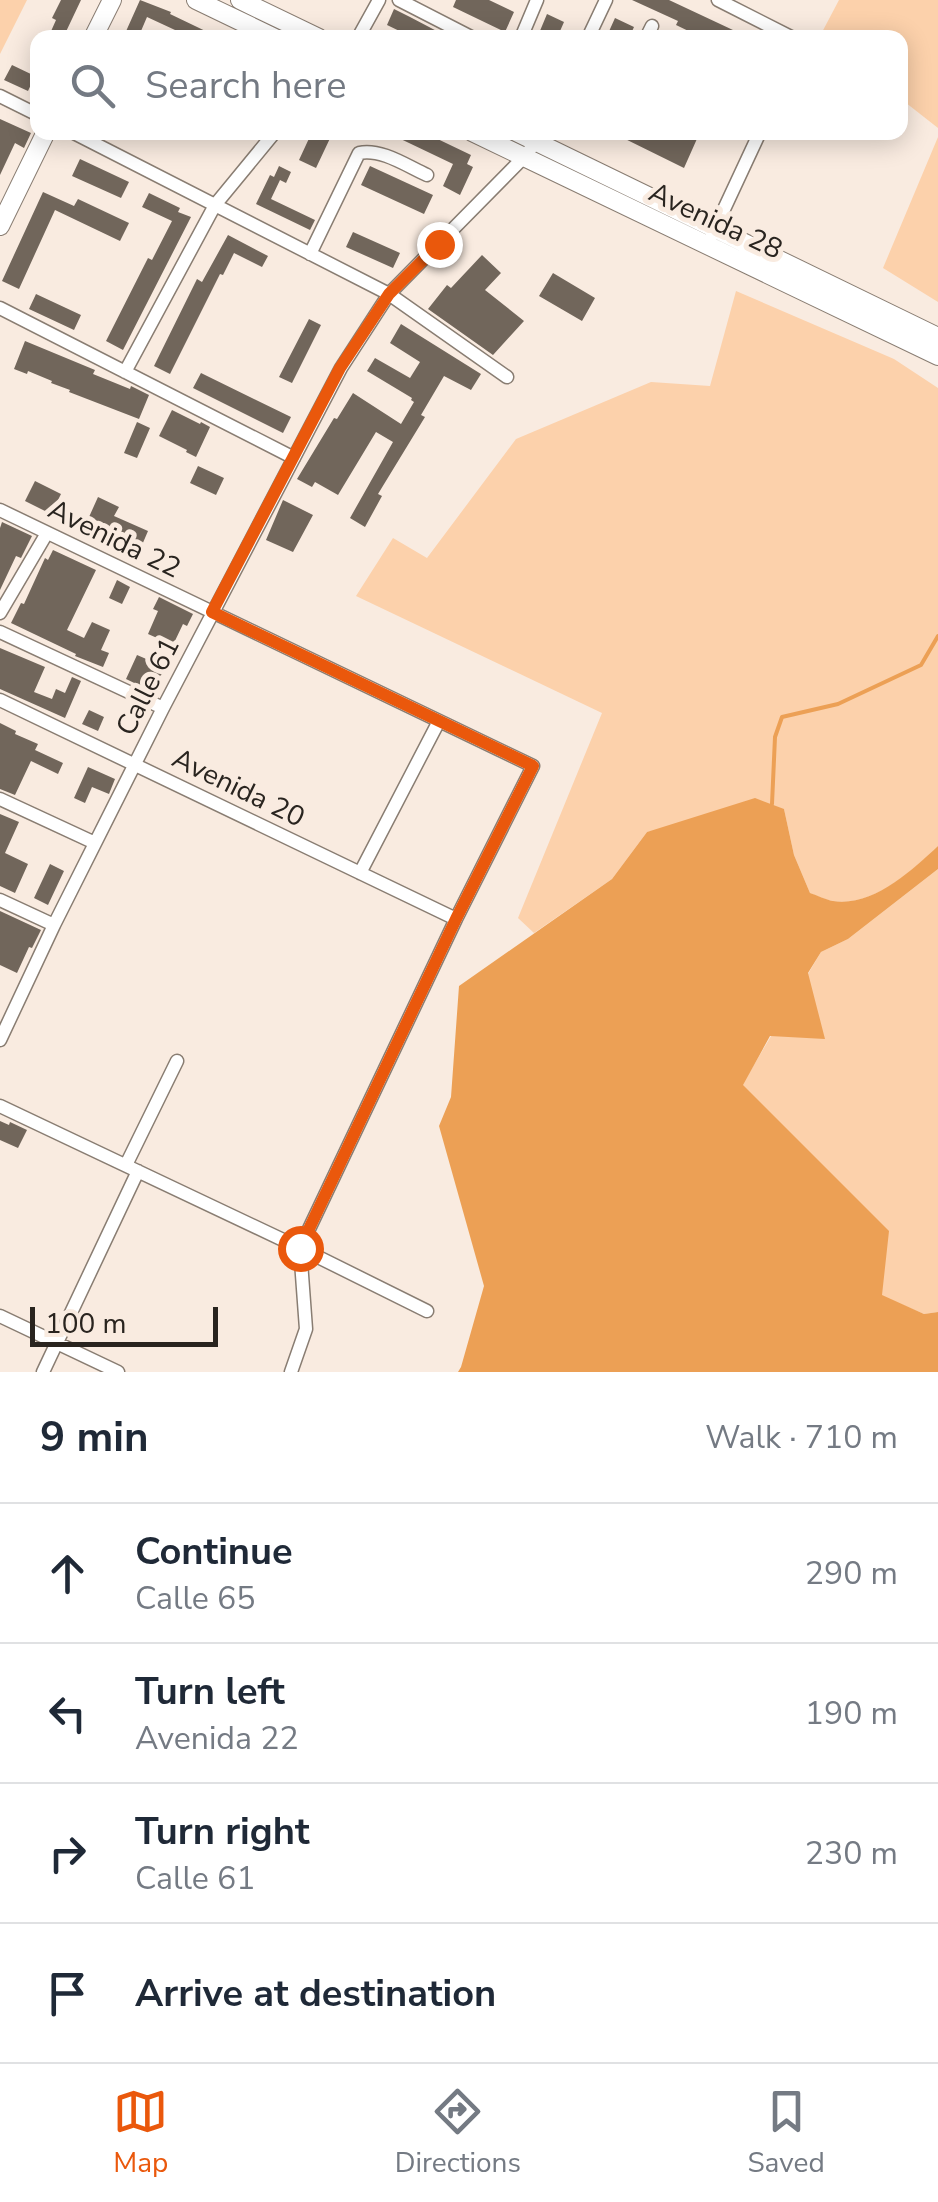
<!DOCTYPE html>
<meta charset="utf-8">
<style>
body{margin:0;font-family:"Nunito Sans",sans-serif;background:#f6f6f7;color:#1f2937}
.scale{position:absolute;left:30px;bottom:25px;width:188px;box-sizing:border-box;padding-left:10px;border:5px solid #29241f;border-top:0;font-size:28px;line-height:35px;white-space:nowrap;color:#29241f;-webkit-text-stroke:8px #f9ebe0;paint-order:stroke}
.stop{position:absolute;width:30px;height:30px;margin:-22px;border:8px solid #ea580c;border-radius:50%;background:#fff}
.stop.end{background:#ea580c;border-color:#fff;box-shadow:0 2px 10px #0008}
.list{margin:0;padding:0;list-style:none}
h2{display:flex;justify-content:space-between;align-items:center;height:130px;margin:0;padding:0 40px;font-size:42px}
h2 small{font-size:32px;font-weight:400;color:#747a83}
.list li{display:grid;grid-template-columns:65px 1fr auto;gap:30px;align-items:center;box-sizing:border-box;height:140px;padding:0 40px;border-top:2px solid #e0e1e3}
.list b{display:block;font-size:38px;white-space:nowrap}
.list p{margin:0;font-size:32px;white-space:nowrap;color:#747a83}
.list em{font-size:32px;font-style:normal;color:#747a83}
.icon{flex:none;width:55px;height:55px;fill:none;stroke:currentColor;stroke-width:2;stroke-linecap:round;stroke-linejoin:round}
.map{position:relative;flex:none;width:938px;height:1372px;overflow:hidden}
.search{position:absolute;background:#fff;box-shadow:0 5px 25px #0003;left:30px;right:30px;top:30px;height:110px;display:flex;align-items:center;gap:25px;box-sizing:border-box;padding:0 35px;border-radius:20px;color:#747a83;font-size:38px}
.sheet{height:690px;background:#fff}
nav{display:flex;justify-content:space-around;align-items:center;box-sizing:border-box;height:140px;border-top:2px solid #e0e1e3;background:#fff;font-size:28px;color:#747a83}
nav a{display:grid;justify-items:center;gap:5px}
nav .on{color:#ea580c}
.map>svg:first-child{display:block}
.green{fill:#fcd1ab}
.water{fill:#eca055}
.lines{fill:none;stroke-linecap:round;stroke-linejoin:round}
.stream{stroke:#eca055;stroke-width:4}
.building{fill:#71665b}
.street-casing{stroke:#897d72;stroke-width:15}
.secondary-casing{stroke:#897d72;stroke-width:20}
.street{stroke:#fff;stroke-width:12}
.secondary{stroke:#fff;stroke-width:18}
.route{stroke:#ea580c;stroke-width:12}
.labels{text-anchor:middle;stroke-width:10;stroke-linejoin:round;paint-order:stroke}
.street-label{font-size:28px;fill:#29241f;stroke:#f9ebe0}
</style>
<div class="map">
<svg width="938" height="1372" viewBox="0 0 938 1372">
<rect width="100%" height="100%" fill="#f9ebe0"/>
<path class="green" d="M 0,0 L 27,0 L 0,54 Z
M 839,0 L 938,0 L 938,128 L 901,99 L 900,38 L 820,36 Z
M 938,137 L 938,302 L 883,268 Z
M 736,291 L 894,359 L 938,388 L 938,846 C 911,872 874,907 833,901 C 826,900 817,896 810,893 L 794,855 L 784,809 L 647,832 L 612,879 L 534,933 L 518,918 L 602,713 L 356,596 L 393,538 L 427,558 L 516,439 L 651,382 L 710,386 Z
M 938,869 L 938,1312 L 924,1314 L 882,1296 L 795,1139 L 742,1085 L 821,952 L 848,939 Z"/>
<path class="water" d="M 755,798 L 784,809 L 794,855 L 810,893 C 817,895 826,900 833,901 C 873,907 911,871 938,846 L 938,869 L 848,939 L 821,952 L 808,973 L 825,1039 L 770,1036 L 743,1085 L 889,1231 L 882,1295 L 924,1314 L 938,1312 L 938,1372 L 458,1372 L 461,1367 L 484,1286 L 439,1126 L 451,1097 L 459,986 L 612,879 L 647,832 Z"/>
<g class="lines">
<path class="stream" d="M 772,804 L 775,737 L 782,717 L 838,704 L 921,665 L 938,636"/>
</g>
<path class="building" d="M 61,0 L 81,0 L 63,38 L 48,38 L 56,20 L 52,18 Z
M 140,0 L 171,12 L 170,14 L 220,38 L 181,38 L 173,34 L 175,30 L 147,17 L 138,38 L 123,38 Z
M 456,0 L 489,0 L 514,12 L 505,32 L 453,7 Z
M 632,0 L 669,0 L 750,38 L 703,38 L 676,25 L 678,21 Z
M 394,9 L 410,17 L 450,38 L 414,38 L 387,25 Z
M 547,14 L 564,22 L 557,38 L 537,38 Z
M 615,18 L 634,27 L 629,38 L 606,38 Z
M 12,65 L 35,76 L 28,91 L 4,80 Z
M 0,119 L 31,133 L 24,148 L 15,143 L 0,175 Z
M 312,132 L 333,132 L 316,168 L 299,160 Z
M 386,132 L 423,132 L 471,155 L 467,164 L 473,167 L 460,195 L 443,186 L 453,164 Z
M 611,132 L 700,132 L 684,168 Z
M 80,159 L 129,182 L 121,198 L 72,176 Z
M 279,166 L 291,172 L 286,183 L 280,180 L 271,199 L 315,220 L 310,230 L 256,204 L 270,175 L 274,177 Z
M 370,166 L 433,195 L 424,214 L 361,185 Z
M 43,192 L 74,206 L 78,199 L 129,223 L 120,241 L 55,210 L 19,289 L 2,281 Z
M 149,193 L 180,208 L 178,212 L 191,217 L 123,350 L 106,341 L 148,258 L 152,260 L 172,221 L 142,207 Z
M 353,232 L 400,253 L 393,268 L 346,247 Z
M 228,235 L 268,256 L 262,267 L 234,253 L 223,275 L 220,274 L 170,374 L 154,366 L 197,279 L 202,282 Z
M 482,255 L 501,273 L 485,290 L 524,321 L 493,355 L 428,309 L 447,285 L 451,288 Z
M 553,273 L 595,298 L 582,321 L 539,296 Z
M 36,294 L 81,315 L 74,330 L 29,309 Z
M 309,319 L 321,325 L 292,383 L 279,377 Z
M 401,324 L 481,374 L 471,390 L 444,376 L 421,415 L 425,417 L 378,494 L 382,496 L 365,527 L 350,518 L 393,442 L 376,432 L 338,495 L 315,482 L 312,487 L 297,479 L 334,418 L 337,419 L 353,393 L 401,424 L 414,402 L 411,400 L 412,398 L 367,371 L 375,358 L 410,378 L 420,362 L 390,343 Z
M 25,341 L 95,370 L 93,374 L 130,389 L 131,386 L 149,395 L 139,419 L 69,392 L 70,390 L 51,383 L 52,381 L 28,371 L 27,374 L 14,369 Z
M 201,373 L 291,417 L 283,433 L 193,388 Z
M 172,410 L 200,424 L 201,422 L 210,427 L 196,457 L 186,452 L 187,450 L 159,436 Z
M 137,422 L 150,428 L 137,458 L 124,453 Z
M 198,466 L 224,478 L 216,495 L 190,483 Z
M 35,481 L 61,494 L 51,514 L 25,501 Z
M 98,497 L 119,507 L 114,516 L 148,531 L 136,559 L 114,549 L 122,533 L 89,517 Z
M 283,500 L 313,515 L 293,552 L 266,540 Z
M 2,522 L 32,536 L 21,558 L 16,556 L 0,590 L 0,528 Z
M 53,550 L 96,570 L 67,630 L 84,638 L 92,622 L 110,630 L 101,650 L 109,653 L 103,667 L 75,656 L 76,654 L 11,623 L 21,603 L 24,604 L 45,558 L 48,560 Z
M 117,580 L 130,587 L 122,604 L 109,598 Z
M 159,597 L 193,614 L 187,626 L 183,624 L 173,645 L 148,634 L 158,611 L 153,609 Z
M 0,648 L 45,667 L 34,692 L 52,699 L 56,689 L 65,693 L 72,677 L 81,681 L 65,718 L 0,689 Z
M 137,655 L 165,667 L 153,692 L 126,679 Z
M 89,710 L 104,717 L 98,731 L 82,724 Z
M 0,723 L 16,731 L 15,734 L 38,744 L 35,750 L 63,763 L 58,774 L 31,761 L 15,795 L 0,789 Z
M 88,767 L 115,779 L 109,794 L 92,787 L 85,803 L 74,798 Z
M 0,814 L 19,822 L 5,853 L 28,864 L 15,893 L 0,886 Z
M 50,864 L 64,871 L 48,905 L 34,898 Z
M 0,911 L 41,930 L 32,948 L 29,947 L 17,973 L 0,965 Z
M 0,1121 L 9,1125 L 10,1122 L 27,1130 L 18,1148 L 0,1140 Z"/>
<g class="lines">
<defs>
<path id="street" d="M 399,0 L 473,38
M 718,0 L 793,38
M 358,38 L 379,0
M 521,38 L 537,0
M 588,38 L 606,0
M 646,38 L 652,26
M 0,96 L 38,115
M 72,132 L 389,294 L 507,377
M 712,235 L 760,132
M 310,254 L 359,153 C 381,148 407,166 427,175
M 0,308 L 294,458
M 125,372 L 215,205 L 275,132
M 0,510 L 533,766 L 456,919 L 300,1248 L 306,1329 L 291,1372
M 0,613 L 47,533
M 0,632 L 163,708
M 0,700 L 456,919
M 0,799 L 95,843
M 360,873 L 439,721
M 0,900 L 54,925
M 0,1040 L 54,925 L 163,708 L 341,368 L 389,294 L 523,158 L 536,142 L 541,132
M 0,1106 L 300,1248 L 427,1311
M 126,1165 L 177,1061
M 0,1316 L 118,1372
M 43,1372 L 138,1171"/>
<path id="secondary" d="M 196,0 L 275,38
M 240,0 L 319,38
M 93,38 L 112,0
M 472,132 L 938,356
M 516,132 L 938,337
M 0,226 L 46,132"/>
</defs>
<use href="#street" class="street-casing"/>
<use href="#secondary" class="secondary-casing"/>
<use href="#street" class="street"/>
<use href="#secondary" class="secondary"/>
</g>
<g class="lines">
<path class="route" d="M 300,1248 L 456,919 L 533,766 L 212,612 L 340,368 L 389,294 L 439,244"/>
</g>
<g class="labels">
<g class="street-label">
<text transform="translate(716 220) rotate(25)" y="10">Avenida 28</text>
<text transform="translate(115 538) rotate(26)" y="10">Avenida 22</text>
<text transform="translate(147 686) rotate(-63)" y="10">Calle 61</text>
<text transform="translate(239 787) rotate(26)" y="10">Avenida 20</text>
</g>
</g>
</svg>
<div class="scale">100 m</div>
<div class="stop" style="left:300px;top:1248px"></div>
<div class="stop end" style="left:439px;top:244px"></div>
<div class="search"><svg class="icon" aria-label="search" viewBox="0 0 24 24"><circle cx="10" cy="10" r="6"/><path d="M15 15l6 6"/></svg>Search here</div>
</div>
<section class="sheet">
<h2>9 min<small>Walk · 710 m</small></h2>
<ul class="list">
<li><svg class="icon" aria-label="ahead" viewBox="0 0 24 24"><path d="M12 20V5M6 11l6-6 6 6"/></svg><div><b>Continue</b><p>Calle 65</p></div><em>290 m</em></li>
<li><svg class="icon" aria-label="left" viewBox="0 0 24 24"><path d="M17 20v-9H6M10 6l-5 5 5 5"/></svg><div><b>Turn left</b><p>Avenida 22</p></div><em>190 m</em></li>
<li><svg class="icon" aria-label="right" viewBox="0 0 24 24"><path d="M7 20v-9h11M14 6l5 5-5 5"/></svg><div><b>Turn right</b><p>Calle 61</p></div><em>230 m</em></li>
<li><svg class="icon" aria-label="arrive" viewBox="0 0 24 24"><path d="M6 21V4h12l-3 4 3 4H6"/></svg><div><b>Arrive at destination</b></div></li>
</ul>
</section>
<nav>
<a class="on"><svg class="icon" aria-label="map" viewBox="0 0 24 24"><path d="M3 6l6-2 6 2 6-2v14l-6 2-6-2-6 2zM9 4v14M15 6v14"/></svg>Map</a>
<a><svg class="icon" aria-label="directions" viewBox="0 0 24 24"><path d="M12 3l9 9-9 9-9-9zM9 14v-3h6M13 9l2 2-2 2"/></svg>Directions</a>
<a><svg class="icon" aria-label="saved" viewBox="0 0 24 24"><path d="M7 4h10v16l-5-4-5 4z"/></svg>Saved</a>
</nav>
